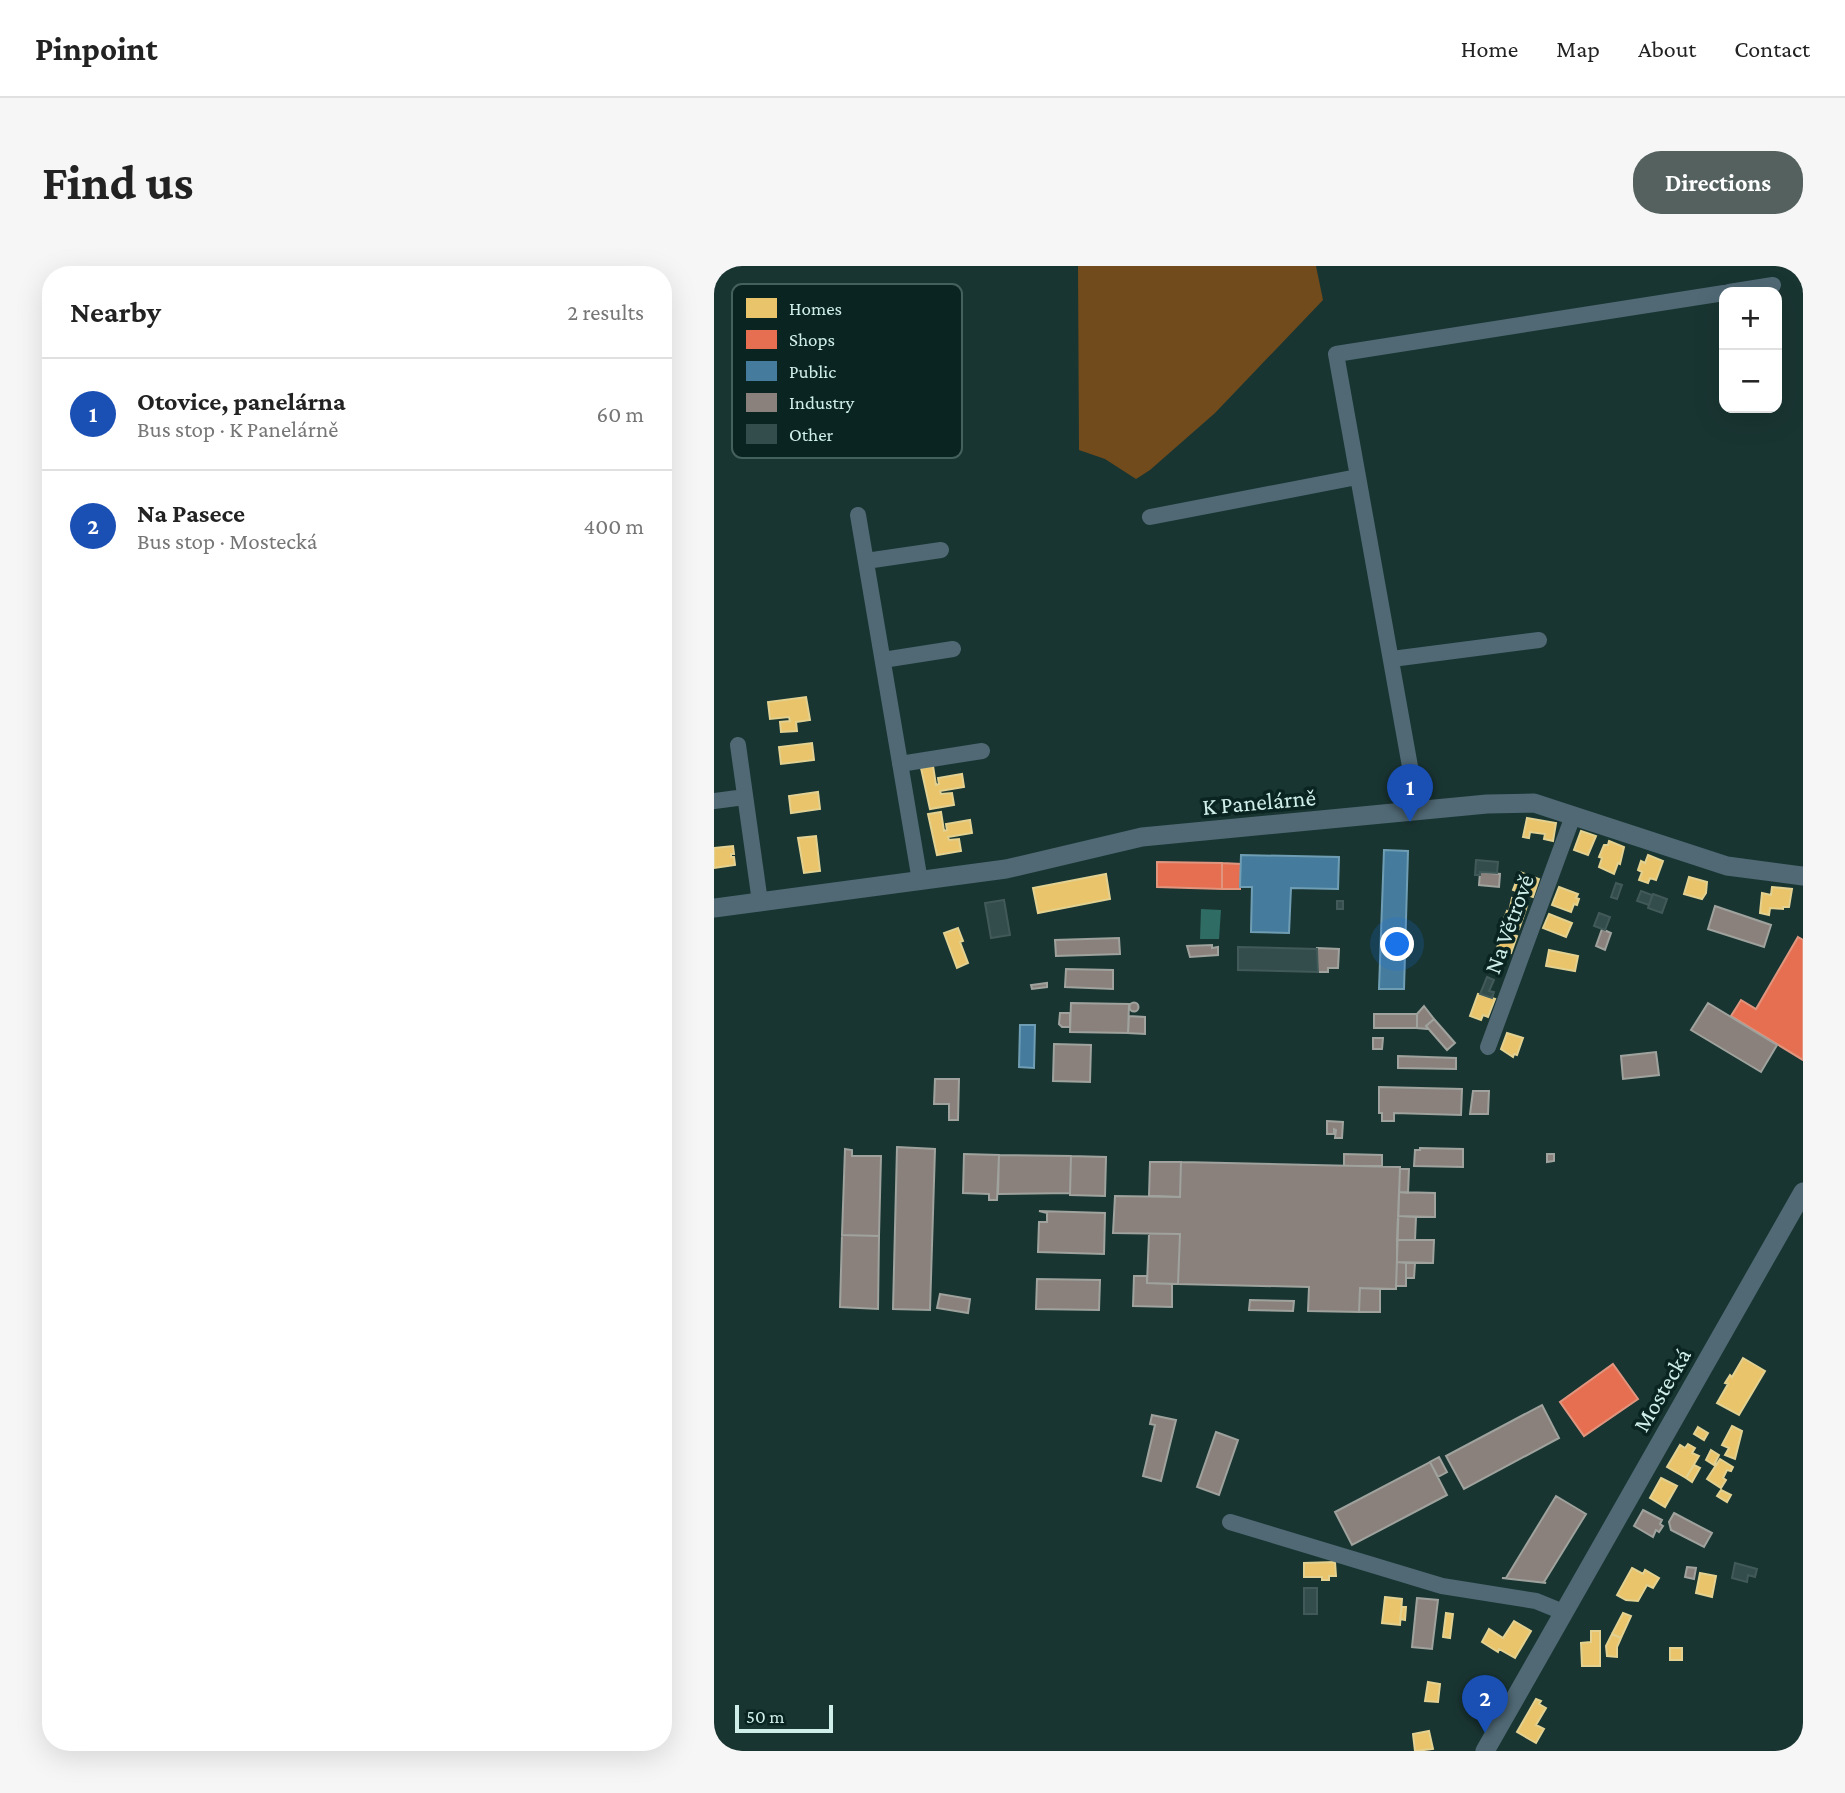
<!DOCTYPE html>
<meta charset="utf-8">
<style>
body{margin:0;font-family:"Crimson Pro",serif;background:#f6f6f6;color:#222}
.controls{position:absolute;right:21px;top:21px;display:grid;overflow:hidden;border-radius:14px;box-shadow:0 7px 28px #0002}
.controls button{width:63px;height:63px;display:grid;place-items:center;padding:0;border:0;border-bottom:2px solid #e0e0e0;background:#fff;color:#222;font:35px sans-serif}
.scale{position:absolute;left:21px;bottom:18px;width:98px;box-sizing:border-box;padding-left:7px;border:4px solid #d0eee9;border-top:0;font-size:19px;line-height:24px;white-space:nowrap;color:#d0eee9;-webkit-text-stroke:5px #092421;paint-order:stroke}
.you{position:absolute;left:684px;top:679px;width:24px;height:24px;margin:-18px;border:5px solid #fff;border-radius:50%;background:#1a73e8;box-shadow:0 0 0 10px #1a73e833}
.badge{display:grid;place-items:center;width:46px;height:46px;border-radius:50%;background:#54615f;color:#fff;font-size:23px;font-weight:700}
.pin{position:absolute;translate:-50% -58px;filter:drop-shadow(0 2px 4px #0008)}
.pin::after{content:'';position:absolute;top:37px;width:24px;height:21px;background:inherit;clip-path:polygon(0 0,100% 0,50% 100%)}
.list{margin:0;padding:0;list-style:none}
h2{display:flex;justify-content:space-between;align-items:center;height:91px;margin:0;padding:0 28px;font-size:30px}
h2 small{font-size:23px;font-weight:400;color:#767676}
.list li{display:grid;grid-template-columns:46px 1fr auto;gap:21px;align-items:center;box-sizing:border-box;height:112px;padding:0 28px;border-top:2px solid #e0e0e0}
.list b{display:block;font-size:26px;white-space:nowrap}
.list p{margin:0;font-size:23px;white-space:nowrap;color:#767676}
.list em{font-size:23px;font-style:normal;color:#767676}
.map{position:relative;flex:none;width:1089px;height:1485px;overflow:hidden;border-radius:28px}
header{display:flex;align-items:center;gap:42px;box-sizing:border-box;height:98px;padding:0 35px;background:#fff;border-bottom:2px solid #e0e0e0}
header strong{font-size:33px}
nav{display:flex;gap:38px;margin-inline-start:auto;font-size:24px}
.intro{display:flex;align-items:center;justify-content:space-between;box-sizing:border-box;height:168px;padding:0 42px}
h1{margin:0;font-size:49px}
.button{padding:18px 32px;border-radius:28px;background:#54615f;color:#fff;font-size:24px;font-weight:700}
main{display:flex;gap:42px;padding:0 42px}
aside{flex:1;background:#fff;border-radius:28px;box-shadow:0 7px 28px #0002}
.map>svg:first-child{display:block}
.green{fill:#714b1c}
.water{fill:#2e6c64}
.homes{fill:#e9c46a;stroke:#e2d190;stroke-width:2}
.shops{fill:#e76f51;stroke:#e0957f;stroke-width:2}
.public{fill:#457b9d;stroke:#6f9eb4;stroke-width:2}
.industry{fill:#8a817c;stroke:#9fa29d;stroke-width:2}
.building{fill:#334c4c;stroke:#415a59;stroke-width:2}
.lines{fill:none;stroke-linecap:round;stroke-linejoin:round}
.minor{stroke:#506975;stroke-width:16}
.tertiary{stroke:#506975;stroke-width:19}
.labels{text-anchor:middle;stroke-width:7;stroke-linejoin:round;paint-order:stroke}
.street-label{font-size:24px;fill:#d0eee9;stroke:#092421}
.key{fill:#092421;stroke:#45615d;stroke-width:2}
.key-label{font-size:19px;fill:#d0eee9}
</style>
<header>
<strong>Pinpoint</strong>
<nav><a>Home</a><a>Map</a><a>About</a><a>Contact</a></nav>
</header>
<div class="intro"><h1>Find us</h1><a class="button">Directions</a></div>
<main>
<aside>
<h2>Nearby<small>2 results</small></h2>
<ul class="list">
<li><span class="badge" style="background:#1a4fb4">1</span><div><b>Otovice, panelárna</b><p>Bus stop · K Panelárně</p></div><em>60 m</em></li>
<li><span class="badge" style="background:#1a4fb4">2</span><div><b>Na Pasece</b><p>Bus stop · Mostecká</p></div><em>400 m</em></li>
</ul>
</aside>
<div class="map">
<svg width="1089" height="1485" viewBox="0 0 1089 1485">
<rect width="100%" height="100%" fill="#193532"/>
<path class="green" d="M 364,0 L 602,0 L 609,34 L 501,147 L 436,204 L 422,213 L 391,193 L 365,184 Z"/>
<path class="water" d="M 487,643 L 507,644 L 505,673 L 486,673 Z"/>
<path class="homes" d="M 92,431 L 96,454 L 82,456 L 83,465 L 67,466 L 66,456 L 76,455 L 75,451 L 56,453 L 54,436 Z
M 98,477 L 100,494 L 67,498 L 65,481 Z
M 219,500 L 222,519 L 225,518 L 224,512 L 248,508 L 250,521 L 226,525 L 227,528 L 238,527 L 240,539 L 216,543 L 207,502 Z
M 104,526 L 106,543 L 77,547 L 75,530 Z
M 227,546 L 230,565 L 233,564 L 232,558 L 256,554 L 258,567 L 234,571 L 235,574 L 245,573 L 247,585 L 223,589 L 214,548 Z
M 813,552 L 842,557 L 839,575 L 830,573 L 831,568 L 816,566 L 815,572 L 809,571 Z
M 867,565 L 882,570 L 874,589 L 860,584 Z
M 102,570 L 106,605 L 90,607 L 84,572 Z
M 895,575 L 910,581 L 906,598 L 904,597 L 900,608 L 885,601 L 888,592 L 885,591 L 890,579 L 894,579 Z
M 19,580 L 20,588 L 17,588 L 17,591 L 20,591 L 21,599 L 0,602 L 0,582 Z
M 934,589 L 949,595 L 942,614 L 936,612 L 934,617 L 925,614 L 928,606 L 924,604 L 927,595 L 931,597 Z
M 806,606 L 825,613 L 819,631 L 799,624 Z
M 392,608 L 396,633 L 324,647 L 319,622 Z
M 975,611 L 993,616 L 992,627 L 988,633 L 970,628 Z
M 845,621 L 864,628 L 862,632 L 865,633 L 863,639 L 860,638 L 857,646 L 838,639 Z
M 1058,621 L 1078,623 L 1075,641 L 1069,641 L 1069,643 L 1056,642 L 1055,649 L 1046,647 L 1048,627 L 1057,629 Z
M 798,632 L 810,636 L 809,639 L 813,640 L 805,663 L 788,658 L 793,645 L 795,646 Z
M 835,648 L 858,657 L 852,671 L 829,662 Z
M 244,662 L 249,675 L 246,676 L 254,697 L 243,702 L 230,667 Z
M 789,665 L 803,670 L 797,687 L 783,682 Z
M 835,684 L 864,690 L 861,705 L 832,700 Z
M 764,728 L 781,733 L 774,751 L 769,749 L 767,754 L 756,750 Z
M 793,767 L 809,772 L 803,789 L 800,788 L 799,791 L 787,783 Z
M 1029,1092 L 1051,1105 L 1025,1149 L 1003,1137 L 1014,1118 L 1011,1117 L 1016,1109 L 1018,1111 Z
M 1018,1160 L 1028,1165 L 1021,1193 L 1011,1189 L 1015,1182 L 1008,1179 Z
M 984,1161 L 994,1167 L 990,1174 L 980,1168 Z
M 974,1178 L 981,1182 L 978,1187 L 985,1190 L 972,1212 L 953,1201 L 966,1179 L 971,1182 Z
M 997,1184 L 1005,1189 L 1000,1199 L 992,1194 Z
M 1006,1193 L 1019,1201 L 1017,1205 L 1013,1204 L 1009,1212 L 1012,1214 L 1007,1222 L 993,1213 Z
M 980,1199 L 986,1202 L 978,1216 L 972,1212 Z
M 947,1212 L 963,1220 L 951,1241 L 936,1232 Z
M 1007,1224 L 1017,1229 L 1013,1236 L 1003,1230 Z
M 621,1296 L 622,1310 L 615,1310 L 615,1314 L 608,1314 L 608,1311 L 590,1311 L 590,1297 Z
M 918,1302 L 929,1308 L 931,1304 L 945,1312 L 939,1322 L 933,1319 L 924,1335 L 912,1334 L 903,1329 Z
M 986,1307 L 1002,1310 L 998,1331 L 982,1327 Z
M 671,1331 L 688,1333 L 686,1359 L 668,1357 Z
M 688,1341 L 692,1341 L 691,1354 L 686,1353 Z
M 732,1347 L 739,1348 L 736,1372 L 729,1371 Z
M 909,1347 L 917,1350 L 907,1372 L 898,1368 Z
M 800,1355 L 817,1365 L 801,1392 L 785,1383 L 784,1386 L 768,1376 L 775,1363 L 789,1372 Z
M 877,1365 L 886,1365 L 886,1400 L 868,1400 L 867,1377 L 877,1376 Z
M 898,1368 L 907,1372 L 903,1381 L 903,1391 L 893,1390 L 892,1380 Z
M 956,1382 L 968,1382 L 968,1394 L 956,1394 Z
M 714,1416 L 726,1418 L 724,1436 L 711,1435 Z
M 822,1433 L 827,1435 L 825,1438 L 832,1442 L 822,1459 L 830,1463 L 822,1477 L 803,1466 Z
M 715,1465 L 719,1483 L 701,1485 L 699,1468 Z"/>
<path class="shops" d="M 443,596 L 508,597 L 508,623 L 443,621 Z
M 508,597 L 527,598 L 526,623 L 508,623 Z
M 1084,671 L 1089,674 L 1089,794 L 1017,750 L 1027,734 L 1042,743 Z
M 899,1098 L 924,1133 L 870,1170 L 846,1136 Z"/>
<path class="public" d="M 670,584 L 694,585 L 690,723 L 665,723 Z
M 527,589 L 625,591 L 624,623 L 577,622 L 575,667 L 537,666 L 538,621 L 526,621 Z
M 306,759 L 321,759 L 320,802 L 305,801 Z"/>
<path class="industry" d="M 766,606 L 786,608 L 785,621 L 765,619 Z
M 1001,640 L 1057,659 L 1050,681 L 994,663 Z
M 888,663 L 897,667 L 891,684 L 882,680 Z
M 405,672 L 406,688 L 342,690 L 341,674 Z
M 498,679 L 498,682 L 504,681 L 504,689 L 476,691 L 473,680 Z
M 603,682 L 625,683 L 624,702 L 614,702 L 614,706 L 604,706 Z
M 352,703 L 399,704 L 399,723 L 351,721 Z
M 333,717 L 333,721 L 318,723 L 317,719 Z
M415.5 741a4.5 4.5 0 1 1 9 0a4.5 4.5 0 1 1-9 0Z
M 357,737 L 415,738 L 414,767 L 356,766 Z
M 994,737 L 1063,779 L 1047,806 L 977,764 Z
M 710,740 L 720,753 L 712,760 L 714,763 L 703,762 L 703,748 Z
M 346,747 L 356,747 L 356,761 L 348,761 L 345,758 Z
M 660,748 L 703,748 L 703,762 L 660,762 Z
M 415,750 L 431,751 L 431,768 L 414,767 Z
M 720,753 L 741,777 L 733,784 L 712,760 Z
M 659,772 L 669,772 L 668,783 L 659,783 Z
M 340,778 L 377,779 L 376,816 L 339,815 Z
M 942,786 L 945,809 L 909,813 L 907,790 Z
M 684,790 L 742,792 L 742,803 L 684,802 Z
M 221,813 L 245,813 L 244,854 L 235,854 L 235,838 L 220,838 Z
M 665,821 L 748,823 L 747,849 L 680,847 L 680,855 L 668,855 L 668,847 L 665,847 Z
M 759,825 L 775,825 L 774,848 L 756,848 Z
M 613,855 L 629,856 L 628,872 L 621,872 L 622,864 L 620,863 L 620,868 L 613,868 Z
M 183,881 L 221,883 L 216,1044 L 179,1043 Z
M 706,882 L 749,883 L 749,901 L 700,900 L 701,884 L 706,884 Z
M 131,883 L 138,884 L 138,890 L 167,890 L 165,970 L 128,969 Z
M 250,888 L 285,889 L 283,934 L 275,934 L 275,928 L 249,927 Z
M 630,888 L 668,889 L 668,900 L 630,900 Z
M 833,888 L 840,888 L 840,895 L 833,896 Z
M 285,889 L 357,890 L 356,927 L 284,928 Z
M 357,890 L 392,891 L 391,930 L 356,929 Z
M 436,896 L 467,896 L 466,931 L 435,930 Z
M 467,896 L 686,901 L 682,1023 L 646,1022 L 645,1046 L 594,1045 L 595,1021 L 464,1018 L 466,968 L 399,967 L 401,930 L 466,931 Z
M 686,903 L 695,903 L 694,927 L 685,926 Z
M 685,926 L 721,927 L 721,951 L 684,950 Z
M 325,945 L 391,947 L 390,988 L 324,986 L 325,956 L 333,956 L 333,947 Z
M 684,950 L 702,951 L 701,974 L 683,974 Z
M 435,968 L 466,968 L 464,1018 L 433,1017 Z
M 128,969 L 165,970 L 164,1043 L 126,1041 Z
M 683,974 L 720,974 L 719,997 L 683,996 Z
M 683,996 L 692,997 L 692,1020 L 682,1020 Z
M 692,997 L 701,997 L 700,1012 L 692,1012 Z
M 420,1010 L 433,1010 L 433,1017 L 458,1018 L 458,1041 L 419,1040 Z
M 323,1013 L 386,1014 L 385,1044 L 322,1043 Z
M 646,1022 L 666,1023 L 666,1046 L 645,1046 Z
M 226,1028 L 256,1033 L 254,1047 L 223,1042 Z
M 536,1034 L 580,1035 L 579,1045 L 535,1044 Z
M 828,1139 L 845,1172 L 750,1223 L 732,1190 Z
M 438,1149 L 462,1154 L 447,1215 L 429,1210 L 441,1159 L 436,1158 Z
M 502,1166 L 524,1174 L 505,1229 L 483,1221 Z
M 725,1191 L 733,1206 L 724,1211 L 716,1196 Z
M 716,1196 L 733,1229 L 638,1279 L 621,1246 Z
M 842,1230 L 872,1248 L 830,1316 L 832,1317 L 788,1312 L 792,1312 Z
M 929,1244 L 948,1254 L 946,1258 L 949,1260 L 945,1266 L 942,1264 L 939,1271 L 920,1260 Z
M 960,1247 L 998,1267 L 990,1281 L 957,1264 L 955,1256 Z
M 973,1301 L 982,1302 L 980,1313 L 971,1311 Z
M 703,1332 L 724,1334 L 718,1383 L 698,1381 Z"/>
<path class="building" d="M 762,594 L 784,596 L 783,607 L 766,606 L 766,609 L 761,609 Z
M 902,617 L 908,619 L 903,633 L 897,631 Z
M 927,625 L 938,629 L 935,639 L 923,635 Z
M 939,628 L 953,633 L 948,647 L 934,642 Z
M 290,634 L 296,669 L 277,672 L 271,637 Z
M 623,635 L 629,635 L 629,643 L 623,643 Z
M 885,647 L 896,651 L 891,664 L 880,660 Z
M 524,681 L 603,683 L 604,706 L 524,704 Z
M 773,711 L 780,714 L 775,725 L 780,726 L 778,732 L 766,728 Z
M 1021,1297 L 1043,1303 L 1041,1311 L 1034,1309 L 1033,1316 L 1018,1312 Z
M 590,1322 L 603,1322 L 603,1348 L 590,1348 Z"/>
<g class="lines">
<path class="minor" d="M 1015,26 L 1059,19
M 144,249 L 206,615
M 436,251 L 643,211
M 152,295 L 227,284
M 678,393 L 825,374
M 169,394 L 239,383
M 24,479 L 46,636
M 186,498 L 268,485
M 0,535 L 31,531
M 704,545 L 622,88 L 1010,27
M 774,781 L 859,550
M 516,1256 L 728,1320 L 822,1335 L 849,1346"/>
<path class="tertiary" d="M 0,642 L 292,603 L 428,571 L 773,538 L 820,537 L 1013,600 L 1089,610
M 771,1485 L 1089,926"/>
</g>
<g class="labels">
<g class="street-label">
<text transform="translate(545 536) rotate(-5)" y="8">K Panelárně</text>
<text transform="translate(795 658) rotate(-70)" y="8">Na Větrově</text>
<text transform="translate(948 1124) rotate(-60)" y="8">Mostecká</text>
</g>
</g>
<rect x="18" y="18" width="230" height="174" rx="10" class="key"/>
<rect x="32" y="32" width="31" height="20" fill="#e9c46a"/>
<rect x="32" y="64" width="31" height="19" fill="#e76f51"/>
<rect x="32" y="95" width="31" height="20" fill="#457b9d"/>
<rect x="32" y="127" width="31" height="19" fill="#8a817c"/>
<rect x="32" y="158" width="31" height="20" fill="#334c4c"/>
<g class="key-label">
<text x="75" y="49">Homes</text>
<text x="75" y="80">Shops</text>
<text x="75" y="112">Public</text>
<text x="75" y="143">Industry</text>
<text x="75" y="175">Other</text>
</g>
</svg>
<div class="controls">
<button>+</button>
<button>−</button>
</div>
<div class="scale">50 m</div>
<div class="you"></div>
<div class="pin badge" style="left:696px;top:556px;background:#1a4fb4">1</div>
<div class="pin badge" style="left:771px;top:1467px;background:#1a4fb4">2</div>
</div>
</main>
